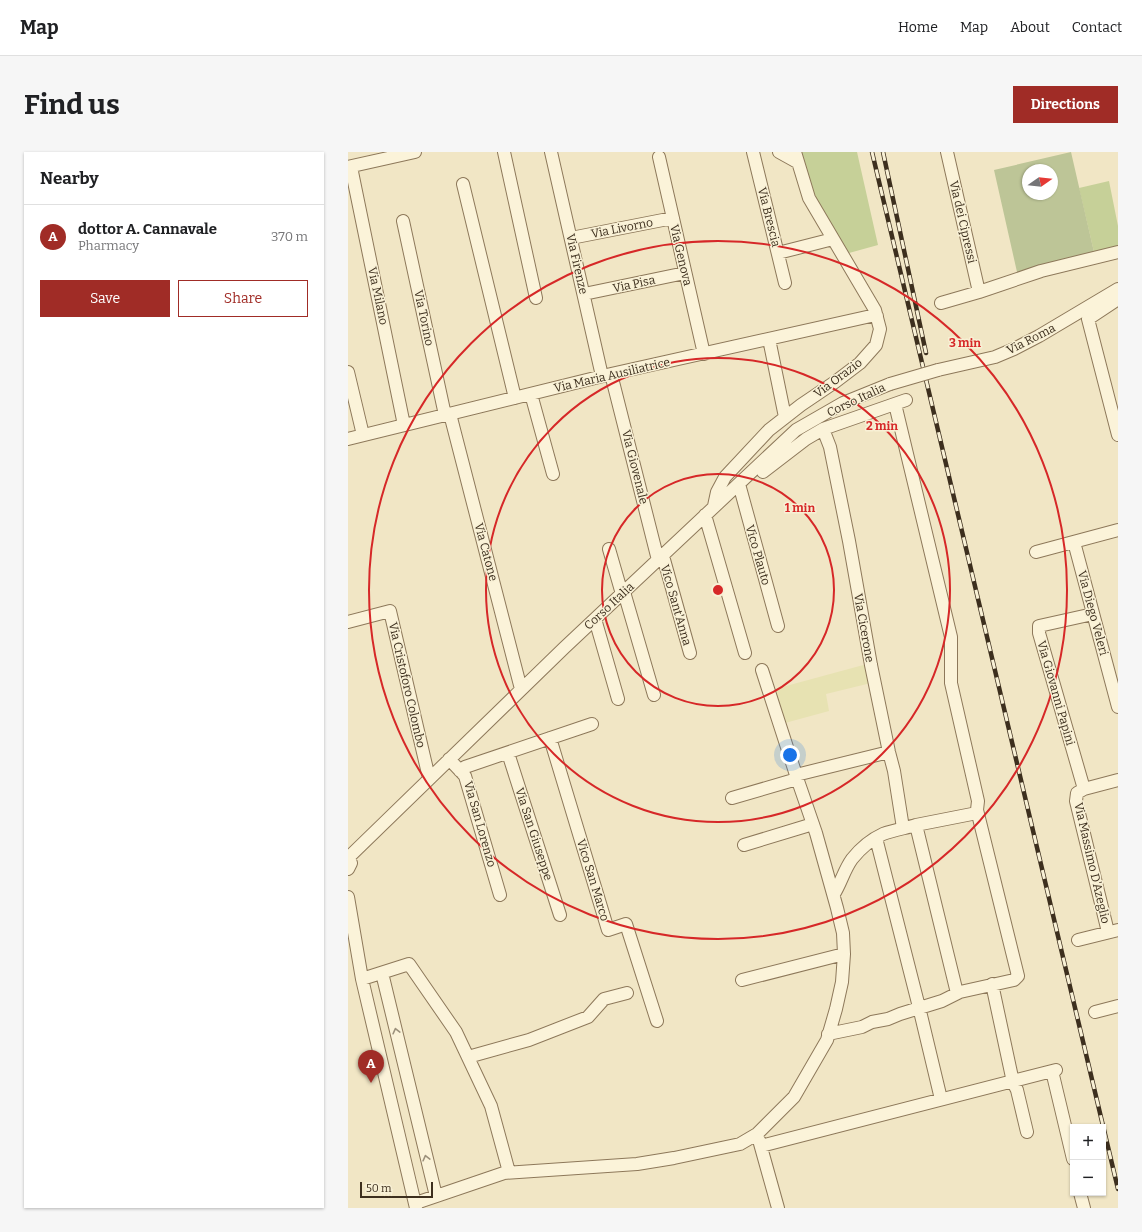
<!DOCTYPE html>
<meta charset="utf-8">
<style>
body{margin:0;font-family:Bitter,serif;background:#f6f6f6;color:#202124}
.controls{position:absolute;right:12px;bottom:12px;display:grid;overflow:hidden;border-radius:0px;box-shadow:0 1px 3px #0004}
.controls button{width:36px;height:36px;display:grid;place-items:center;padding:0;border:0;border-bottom:1px solid #e0e0e0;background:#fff;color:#202124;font:20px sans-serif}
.compass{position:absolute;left:674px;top:12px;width:36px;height:36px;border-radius:50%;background:#fff;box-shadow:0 1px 3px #0004;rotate:76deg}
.scale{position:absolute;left:12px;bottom:10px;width:73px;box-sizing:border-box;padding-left:4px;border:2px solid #3d2f1e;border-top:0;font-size:11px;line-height:14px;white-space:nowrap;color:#3d2f1e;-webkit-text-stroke:3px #f8f0d5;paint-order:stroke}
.you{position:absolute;left:442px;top:603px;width:14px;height:14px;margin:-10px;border:3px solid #fff;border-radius:50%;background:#1a73e8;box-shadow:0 0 0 6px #1a73e833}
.badge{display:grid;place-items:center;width:26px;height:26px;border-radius:50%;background:#a02c26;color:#fff;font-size:13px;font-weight:700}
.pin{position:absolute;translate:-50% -33px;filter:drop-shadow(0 1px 2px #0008)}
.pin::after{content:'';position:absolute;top:21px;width:14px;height:12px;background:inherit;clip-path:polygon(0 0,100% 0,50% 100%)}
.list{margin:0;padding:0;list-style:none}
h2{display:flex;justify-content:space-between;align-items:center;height:52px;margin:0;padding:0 16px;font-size:17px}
h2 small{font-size:13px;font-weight:400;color:#757577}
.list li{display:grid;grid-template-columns:26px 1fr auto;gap:12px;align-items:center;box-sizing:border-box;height:64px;padding:0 16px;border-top:1px solid #e0e0e0}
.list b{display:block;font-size:15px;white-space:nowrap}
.list p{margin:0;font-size:13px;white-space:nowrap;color:#757577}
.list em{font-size:13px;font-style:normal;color:#757577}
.actions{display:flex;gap:8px;padding:12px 16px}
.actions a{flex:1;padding:9px 0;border:1px solid #a02c26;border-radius:0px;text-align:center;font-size:14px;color:#a02c26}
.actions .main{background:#a02c26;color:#fff}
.map{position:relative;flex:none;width:770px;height:1056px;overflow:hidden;border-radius:0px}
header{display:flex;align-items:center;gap:24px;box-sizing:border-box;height:56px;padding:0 20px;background:#fff;border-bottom:1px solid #e0e0e0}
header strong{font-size:19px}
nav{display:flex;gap:22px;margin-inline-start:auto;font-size:14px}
.intro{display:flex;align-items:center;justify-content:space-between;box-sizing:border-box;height:96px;padding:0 24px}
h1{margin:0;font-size:28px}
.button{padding:10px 18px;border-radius:0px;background:#a02c26;color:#fff;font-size:14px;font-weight:700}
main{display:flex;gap:24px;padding:0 24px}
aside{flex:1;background:#fff;border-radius:0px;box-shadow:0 1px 3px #0004}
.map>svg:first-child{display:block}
.farmland{fill:#e7e2b2}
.green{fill:#c6d098}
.cemetery{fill:#bdc597;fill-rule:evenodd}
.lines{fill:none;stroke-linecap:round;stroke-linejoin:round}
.minor-casing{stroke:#8d785a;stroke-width:14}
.minor{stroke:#fbf3d9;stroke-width:12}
.rail-casing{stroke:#3d2f1e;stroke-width:4.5}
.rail{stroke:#f8f0d5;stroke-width:3;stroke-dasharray:9;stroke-linecap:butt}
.minor-bridge-casing{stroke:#8d785a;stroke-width:14;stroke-linecap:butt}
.minor-bridge{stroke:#fbf3d9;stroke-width:12}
.oneway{stroke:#9c917c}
.ring{fill:none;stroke:#d62828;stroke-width:2}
.labels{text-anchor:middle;stroke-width:3;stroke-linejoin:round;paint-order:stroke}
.street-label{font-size:12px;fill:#3d2f1e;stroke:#f8f0d5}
.centre{fill:#d62828;stroke:#f8f0d5;stroke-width:2}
.ring-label{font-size:12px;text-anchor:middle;font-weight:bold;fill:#d62828;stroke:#f8f0d5;stroke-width:3;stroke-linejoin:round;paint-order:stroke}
</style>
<header>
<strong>Map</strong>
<nav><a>Home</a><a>Map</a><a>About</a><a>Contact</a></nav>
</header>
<div class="intro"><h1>Find us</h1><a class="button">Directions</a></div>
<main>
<aside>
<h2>Nearby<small></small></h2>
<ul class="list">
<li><span class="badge">A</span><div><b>dottor A. Cannavale</b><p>Pharmacy</p></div><em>370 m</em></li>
</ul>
<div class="actions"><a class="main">Save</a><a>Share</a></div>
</aside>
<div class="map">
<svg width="770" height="1056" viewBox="0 0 770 1056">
<rect width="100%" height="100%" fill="#f1e6c5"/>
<path class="farmland" d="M 519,512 L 523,531 L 478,542 L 481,559 L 437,571 L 427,537 Z"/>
<path class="green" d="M 453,0 L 509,0 L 530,93 L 501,101 C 492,88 483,75 476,61 C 465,42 458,21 453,0 Z
M 761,29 L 770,74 L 770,95 L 746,100 L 731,36 Z"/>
<path class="cemetery" d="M 723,0 L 746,100 L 669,120 L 646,18 ZM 680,18 L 704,18 L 704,42 L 680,42 Z"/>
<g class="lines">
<defs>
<path id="minor" d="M 156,0 L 188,146
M 203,0 L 254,224
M 405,0 L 437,131
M 431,0 L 449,10
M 599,0 L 631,140
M 311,5 L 356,202
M 0,15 L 67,0
M 3,15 L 56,273
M 115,32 L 167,246
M 55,69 L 97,263
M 223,86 L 325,66
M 430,101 L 485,87
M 236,142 L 337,121
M 770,147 L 740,167 L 770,283
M 593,151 L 631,140 L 693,119 L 770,100
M 421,187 L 437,265
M 590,218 L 647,205 L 666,197 L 691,184 L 770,137
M 0,220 L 15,283
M 263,222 L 310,408
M 183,242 L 205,322
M 102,262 L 173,537
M 475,277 L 482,295 L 501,389 L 523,513 L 541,600 L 546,619 L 555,676
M 0,287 L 263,222 L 523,164 L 529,164
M 415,320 L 458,287 L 475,277 L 558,248
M 391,332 L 430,474
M 366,354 L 369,340 L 377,325 L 421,278 L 453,253 L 487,230 L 512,211 L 528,193 L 532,177 L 527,158 L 461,46 L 447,0
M 357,363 L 397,501
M 726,390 L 770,555
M 261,397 L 274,442
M 688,400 L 770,378
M 315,404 L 342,501
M 276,440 L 306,543
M 247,467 L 270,547
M 0,470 L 42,459 L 81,626
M 202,586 L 260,778 L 278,772 L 309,869
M 160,601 L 212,763
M 101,607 L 117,624 L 152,743
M 112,619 L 117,615 L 244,572
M 448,623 L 541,600
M 736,637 L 691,481 L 691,474 L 745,462
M 384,646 L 449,627
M 568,673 L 609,841
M 528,686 L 571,855 L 593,947
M 396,693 L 465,672
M 0,704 L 3,711 L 0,717
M 1,705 L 216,496 L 448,278 L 495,251 L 542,232
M 486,742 C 493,731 496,718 504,707 C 512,697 524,687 535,682 C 546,678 558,676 568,673 C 589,669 609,665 629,661
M 0,745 L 14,827 L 68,1056
M 760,780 L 728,649 L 729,641 L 736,637 L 770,628
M 730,788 L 770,778
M 34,821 L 88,1044
M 14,827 L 61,812 L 108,880 L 143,954 L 161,1020
M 394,828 L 496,802
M 644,832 L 665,930 L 669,938 L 679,980
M 747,860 L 770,854
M 480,882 L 514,875 L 524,870 L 540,867 L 552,862 L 594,849 L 612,840 L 666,828 L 670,824 L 629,658 L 630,649 L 603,531 L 603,485 L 547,252
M 120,905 L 181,888 L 240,865 L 256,847 L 279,841
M 704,919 L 725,1007
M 411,988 L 430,1056
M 413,994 L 708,918
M 732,1041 L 736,1056
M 68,1051 L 156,1021 L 289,1012 L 326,1006 L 392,992 L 409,982 L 446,945 L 479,888 L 488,857 L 494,830 L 496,802 L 495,781 L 489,756 L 468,681 L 448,623 L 414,518"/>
</defs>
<use href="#minor" class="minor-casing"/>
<use href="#minor" class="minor"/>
<defs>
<path id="rail" d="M 524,0 L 770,1037
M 535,0 L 578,201"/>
</defs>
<use href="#rail" class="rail-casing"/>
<use href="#rail" class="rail"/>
<defs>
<path id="minor-bridge" d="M 542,232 L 590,218"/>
</defs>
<use href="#minor-bridge" class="minor-bridge-casing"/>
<use href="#minor-bridge" class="minor-bridge"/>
</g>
<defs><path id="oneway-chevron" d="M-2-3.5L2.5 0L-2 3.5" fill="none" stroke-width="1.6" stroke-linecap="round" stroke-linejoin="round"/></defs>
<g class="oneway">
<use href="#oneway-chevron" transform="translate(48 879) rotate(-104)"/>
<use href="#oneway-chevron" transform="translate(78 1006) rotate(-104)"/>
</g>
<g class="ring">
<circle cx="370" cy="438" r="116"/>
<circle cx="370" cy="438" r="232"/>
<circle cx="370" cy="438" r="349"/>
</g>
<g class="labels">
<g class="street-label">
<text transform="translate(421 65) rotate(76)" y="4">Via Brescia</text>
<text transform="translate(615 70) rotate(77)" y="4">Via dei Cipressi</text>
<text transform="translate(274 76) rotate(-11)" y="4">Via Livorno</text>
<text transform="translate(333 103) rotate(77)" y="4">Via Genova</text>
<text transform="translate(229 112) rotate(77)" y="4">Via Firenze</text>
<text transform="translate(286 132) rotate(-12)" y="4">Via Pisa</text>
<text transform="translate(30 144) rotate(78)" y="4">Via Milano</text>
<text transform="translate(76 166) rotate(78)" y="4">Via Torino</text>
<text transform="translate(683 187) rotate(-27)" y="4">Via Roma</text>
<text transform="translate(264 223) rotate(-13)" y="4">Via Maria Ausiliatrice</text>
<text transform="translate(490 226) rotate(-37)" y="4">Via Orazio</text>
<text transform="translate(508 248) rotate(-25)" y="4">Corso Italia</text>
<text transform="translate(287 315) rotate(76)" y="4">Via Giovenale</text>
<text transform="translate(138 400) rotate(75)" y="4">Via Catone</text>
<text transform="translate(410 403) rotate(74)" y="4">Vico Plauto</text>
<text transform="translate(328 453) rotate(74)" y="4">Vico Sant'Anna</text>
<text transform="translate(261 454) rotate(-43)" y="4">Corso Italia</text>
<text transform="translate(745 461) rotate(75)" y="4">Via Diego Veleri</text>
<text transform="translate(516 476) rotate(80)" y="4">Via Cicerone</text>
<text transform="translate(59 533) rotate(77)" y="4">Via Cristoforo Colombo</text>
<text transform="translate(708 541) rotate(74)" y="4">Via Giovanni Papini</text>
<text transform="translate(132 672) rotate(74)" y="4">Via San Lorenzo</text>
<text transform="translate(186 682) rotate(72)" y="4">Via San Giuseppe</text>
<text transform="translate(744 711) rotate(77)" y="4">Via Massimo D'Azeglio</text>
<text transform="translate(245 728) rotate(73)" y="4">Vico San Marco</text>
</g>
</g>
<circle cx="370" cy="438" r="6" class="centre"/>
<g class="ring-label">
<text x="617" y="195">3 min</text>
<text x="534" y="278">2 min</text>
<text x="452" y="360">1 min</text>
</g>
</svg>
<div class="controls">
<button>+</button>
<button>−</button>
</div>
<svg class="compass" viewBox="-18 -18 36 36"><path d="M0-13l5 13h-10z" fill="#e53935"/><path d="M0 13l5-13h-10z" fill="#757577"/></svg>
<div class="scale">50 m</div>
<div class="you"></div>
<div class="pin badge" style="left:23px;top:931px">A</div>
</div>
</main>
